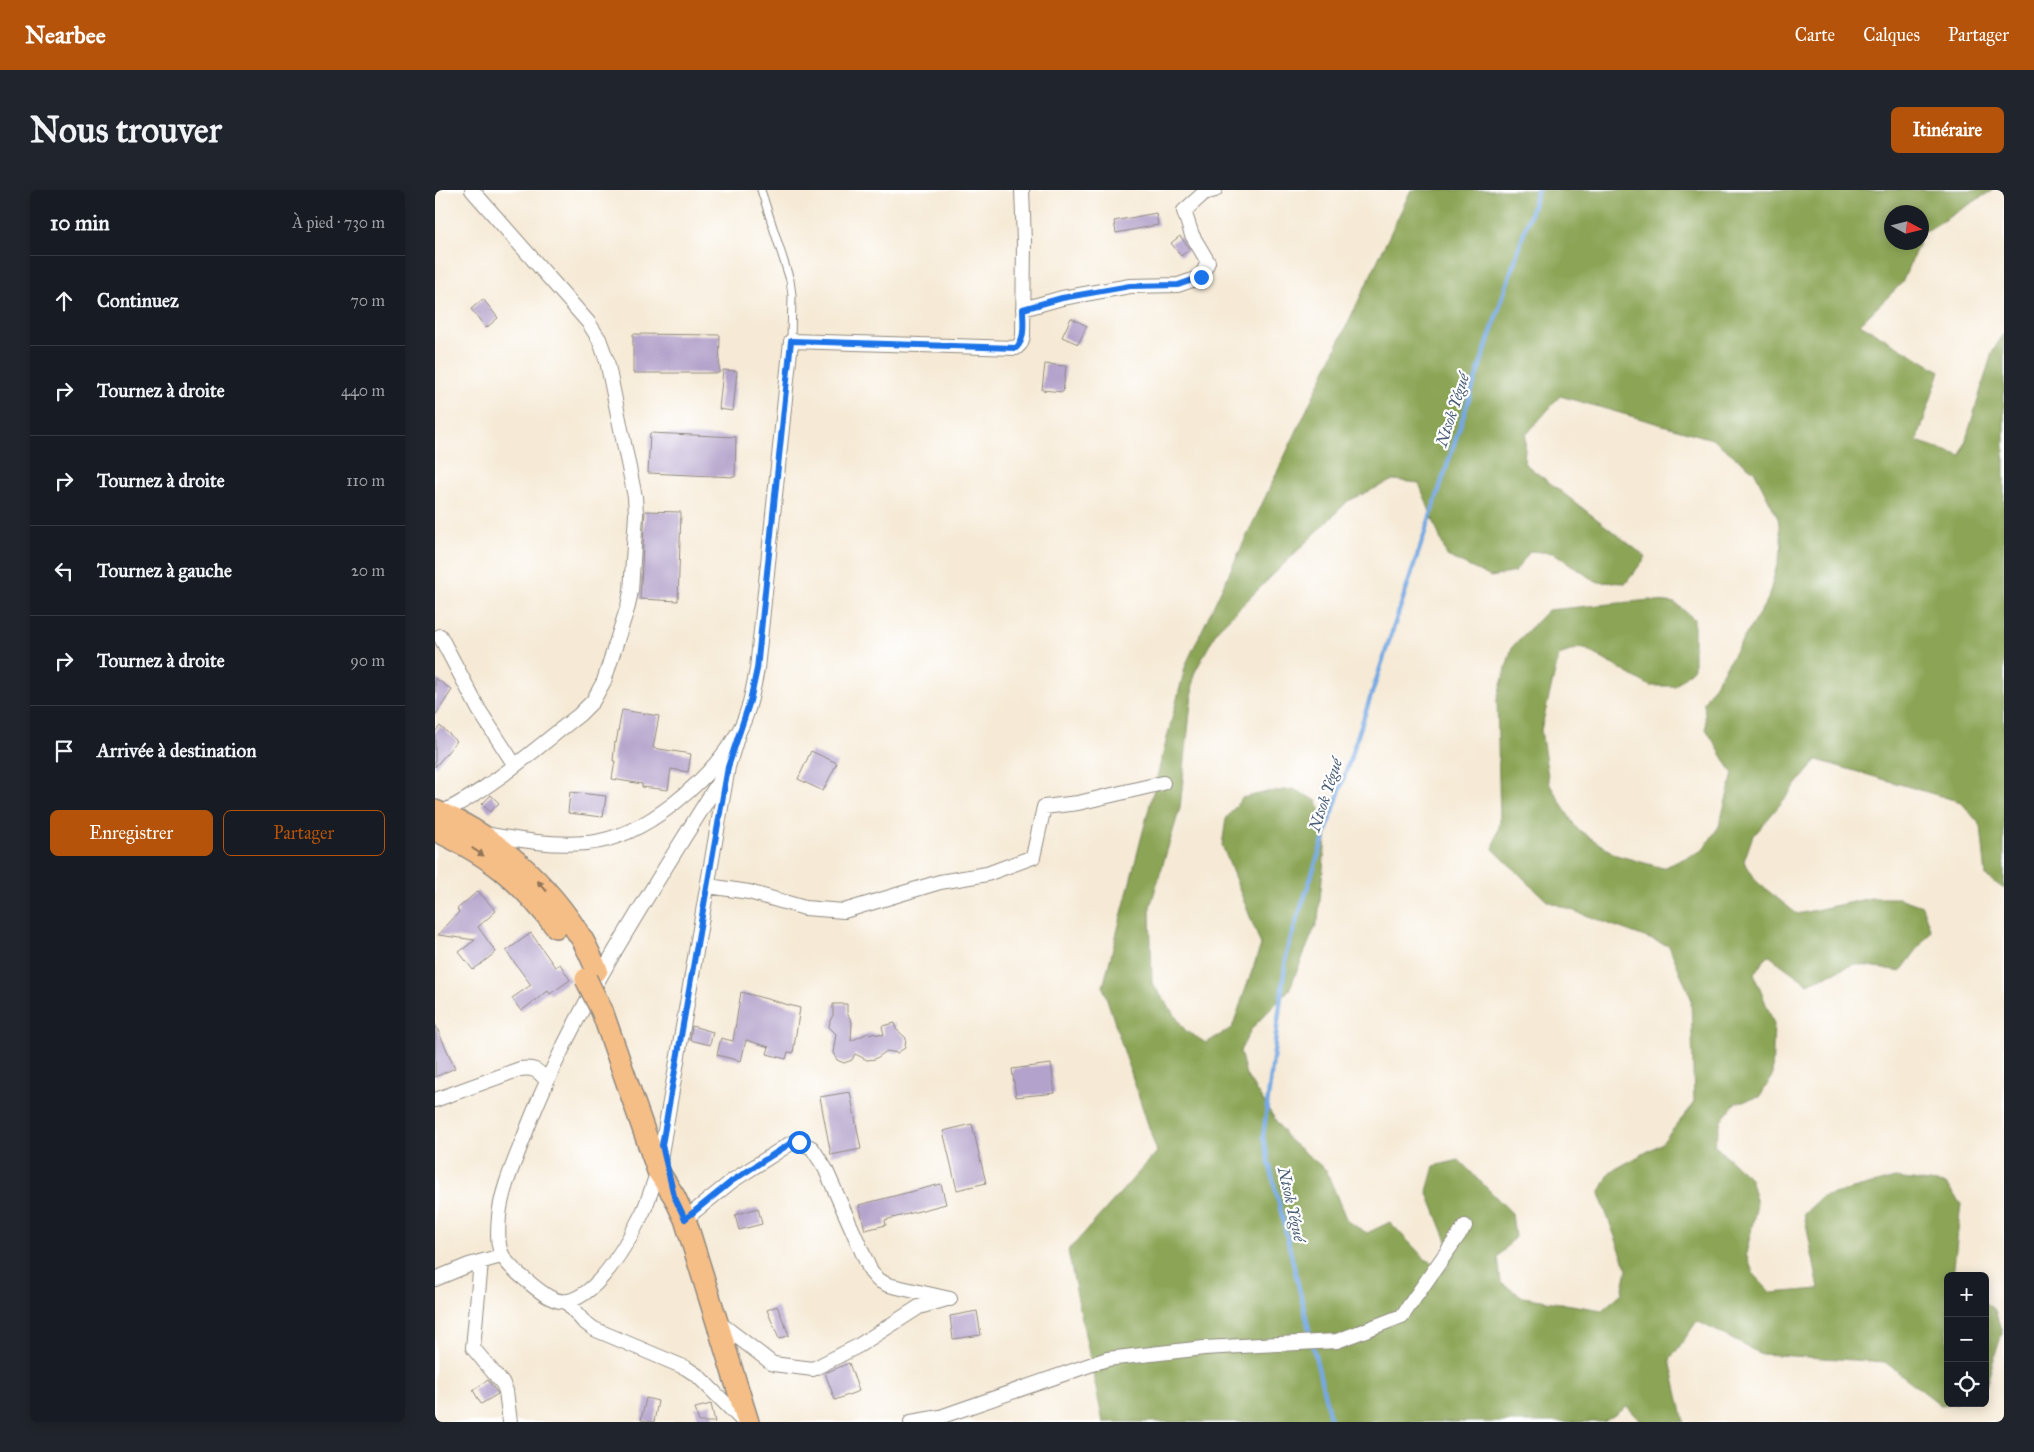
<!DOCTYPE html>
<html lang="fr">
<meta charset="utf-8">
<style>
body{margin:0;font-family:"IM FELL Great Primer",serif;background:#20242c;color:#f1f3f6}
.controls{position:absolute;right:15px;bottom:15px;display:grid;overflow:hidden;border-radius:8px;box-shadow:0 2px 12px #0003}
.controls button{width:45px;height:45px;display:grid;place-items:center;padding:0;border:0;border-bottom:1px solid #363941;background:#171b24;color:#f1f3f6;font:25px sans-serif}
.compass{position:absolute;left:1449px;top:15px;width:45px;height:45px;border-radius:50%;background:#171b24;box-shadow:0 2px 12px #0003;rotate:97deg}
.stop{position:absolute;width:15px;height:15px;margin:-11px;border:4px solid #1a73e8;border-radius:50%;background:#fff}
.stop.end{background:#1a73e8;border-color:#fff;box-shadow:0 1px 5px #0008}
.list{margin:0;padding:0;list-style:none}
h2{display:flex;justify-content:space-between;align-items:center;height:65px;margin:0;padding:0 20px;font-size:21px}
h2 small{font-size:16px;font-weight:400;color:#9ea1a6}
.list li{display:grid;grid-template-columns:32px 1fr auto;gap:15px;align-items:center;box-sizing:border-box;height:90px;padding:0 20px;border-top:1px solid #363941}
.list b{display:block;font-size:19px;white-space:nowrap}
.list em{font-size:16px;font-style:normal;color:#9ea1a6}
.actions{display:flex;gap:10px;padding:15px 20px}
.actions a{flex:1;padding:11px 0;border:1px solid #b45309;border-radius:8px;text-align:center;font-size:18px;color:#b45309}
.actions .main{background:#b45309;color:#fff}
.icon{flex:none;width:28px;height:28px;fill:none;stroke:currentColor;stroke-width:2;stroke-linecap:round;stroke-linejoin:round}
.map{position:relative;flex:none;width:1569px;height:1232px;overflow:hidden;border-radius:8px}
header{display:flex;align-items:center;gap:30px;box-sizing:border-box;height:70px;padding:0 25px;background:#b45309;color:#fff}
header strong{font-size:24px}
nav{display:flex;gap:28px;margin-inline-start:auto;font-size:18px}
.intro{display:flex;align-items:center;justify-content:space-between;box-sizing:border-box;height:120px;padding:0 30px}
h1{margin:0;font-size:35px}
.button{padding:12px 22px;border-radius:8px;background:#b45309;color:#fff;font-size:18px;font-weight:700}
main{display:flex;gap:30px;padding:0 30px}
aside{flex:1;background:#171b24;border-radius:8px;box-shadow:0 2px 12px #0003}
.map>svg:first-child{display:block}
.forest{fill:#8ba455;stroke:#5b6840;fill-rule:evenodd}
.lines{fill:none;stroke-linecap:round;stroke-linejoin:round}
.stream{stroke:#75a9e2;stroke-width:4.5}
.building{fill:#b3a2cb}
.lane-casing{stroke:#908a80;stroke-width:9}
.street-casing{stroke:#908a80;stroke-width:16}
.primary-casing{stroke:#908a80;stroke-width:24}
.lane{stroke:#fff;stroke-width:7}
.street{stroke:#fff;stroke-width:14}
.primary{stroke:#f6be87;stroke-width:21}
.primary-bridge-casing{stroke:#908a80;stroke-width:24;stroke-linecap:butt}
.primary-bridge{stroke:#f6be87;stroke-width:21}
.oneway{fill:#907459}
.route{stroke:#1a73e8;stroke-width:6}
.labels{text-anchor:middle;stroke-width:4.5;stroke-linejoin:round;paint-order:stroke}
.water-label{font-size:16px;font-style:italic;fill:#495d74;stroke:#fff}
</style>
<header>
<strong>Nearbee</strong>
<nav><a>Carte</a><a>Calques</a><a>Partager</a></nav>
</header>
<div class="intro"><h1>Nous trouver</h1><a class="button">Itinéraire</a></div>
<main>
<aside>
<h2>10 min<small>À pied · 730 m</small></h2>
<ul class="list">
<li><svg class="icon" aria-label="ahead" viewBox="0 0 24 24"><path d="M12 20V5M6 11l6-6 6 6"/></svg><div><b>Continuez</b></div><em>70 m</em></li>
<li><svg class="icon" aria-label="right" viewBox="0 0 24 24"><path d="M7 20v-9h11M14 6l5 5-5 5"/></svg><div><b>Tournez à droite</b></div><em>440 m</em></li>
<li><svg class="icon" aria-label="right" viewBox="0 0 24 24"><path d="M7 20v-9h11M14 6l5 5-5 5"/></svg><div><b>Tournez à droite</b></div><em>110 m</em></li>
<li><svg class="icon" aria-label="left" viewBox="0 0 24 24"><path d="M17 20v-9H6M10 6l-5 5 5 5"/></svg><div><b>Tournez à gauche</b></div><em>20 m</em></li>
<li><svg class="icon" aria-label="right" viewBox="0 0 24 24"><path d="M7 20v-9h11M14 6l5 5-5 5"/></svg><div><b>Tournez à droite</b></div><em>90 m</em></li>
<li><svg class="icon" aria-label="arrive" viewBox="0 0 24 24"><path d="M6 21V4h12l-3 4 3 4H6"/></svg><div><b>Arrivée à destination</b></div></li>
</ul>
<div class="actions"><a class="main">Enregistrer</a><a>Partager</a></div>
</aside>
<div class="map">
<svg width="1569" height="1232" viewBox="0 0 1569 1232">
<rect width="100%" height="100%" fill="#fff"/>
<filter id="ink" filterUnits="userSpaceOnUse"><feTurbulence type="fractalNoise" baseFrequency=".02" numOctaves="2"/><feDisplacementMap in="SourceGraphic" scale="10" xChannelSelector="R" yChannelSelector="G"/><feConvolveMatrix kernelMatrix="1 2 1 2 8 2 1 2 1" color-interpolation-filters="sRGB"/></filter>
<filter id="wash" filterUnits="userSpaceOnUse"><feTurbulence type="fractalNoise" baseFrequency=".0096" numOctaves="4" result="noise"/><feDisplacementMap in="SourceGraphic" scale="20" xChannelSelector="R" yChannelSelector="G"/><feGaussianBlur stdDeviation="1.12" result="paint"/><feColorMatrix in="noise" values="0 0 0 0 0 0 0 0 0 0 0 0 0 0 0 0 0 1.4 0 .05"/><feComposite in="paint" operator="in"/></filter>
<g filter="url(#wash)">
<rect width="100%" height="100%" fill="#f6ead6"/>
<path class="forest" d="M 976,0 L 1558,0 L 1488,43 L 1487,47 L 1486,22 L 1456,22 L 1456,52 L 1484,53 L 1467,93 L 1425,134 L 1505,181 L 1482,251 L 1526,266 L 1557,163 L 1569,143 L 1569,699 L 1551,686 L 1546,636 L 1526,612 L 1382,570 L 1317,648 L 1309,671 L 1322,692 L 1362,724 L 1436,708 L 1464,708 L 1487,716 L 1496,741 L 1466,781 L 1419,774 L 1373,794 L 1333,765 L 1319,784 L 1339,834 L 1337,886 L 1325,907 L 1300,913 L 1286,931 L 1279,955 L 1315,988 L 1322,1014 L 1311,1064 L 1319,1085 L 1336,1103 L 1384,1099 L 1369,1024 L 1387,1007 L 1460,988 L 1511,994 L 1526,1014 L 1518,1086 L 1513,1086 L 1513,1213 L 1522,1213 L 1506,1215 L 1450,1172 L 1326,1164 L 1262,1131 L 1235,1170 L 1249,1232 L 1207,1232 L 1192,1217 L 1169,1232 L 668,1232 L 633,1061 L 722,962 L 668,797 L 751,474 ZM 1125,206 L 1277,249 L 1319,281 L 1343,328 L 1347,356 L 1333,409 L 1269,512 L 1271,539 L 1298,584 L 1284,636 L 1268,660 L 1228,678 L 1181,665 L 1141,638 L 1114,593 L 1106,540 L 1124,465 L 1147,457 L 1215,496 L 1240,496 L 1259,478 L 1259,429 L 1240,413 L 1215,410 L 1113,420 L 1077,457 L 1062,509 L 1065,633 L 1058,659 L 1112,711 L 1234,756 L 1256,808 L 1259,914 L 1226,954 L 1175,982 L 1164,1004 L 1192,1079 L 1187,1103 L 1167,1120 L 1088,1107 L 1066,1093 L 1063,1067 L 1080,1047 L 1077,1023 L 1024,970 L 999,976 L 992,1001 L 1012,1051 L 1013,1079 L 990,1069 L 955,1032 L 932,1043 L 912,1031 L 891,980 L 853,949 L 811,885 L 805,861 L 817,838 L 854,800 L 883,730 L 892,638 L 882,611 L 858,599 L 832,602 L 807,608 L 791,629 L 787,655 L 826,755 L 797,838 L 771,853 L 750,840 L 717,793 L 715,717 L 745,618 L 759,484 L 783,439 L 913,311 L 958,290 L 984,293 L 1012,366 L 1056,387 L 1080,382 L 1095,361 L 1119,363 L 1161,392 L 1191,393 L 1211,367 L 1089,273 L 1091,245 Z
M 1550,1113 L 1560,1120 L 1567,1143 L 1550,1198 Z"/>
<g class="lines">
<path class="stream" d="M 896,1232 L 828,947 L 852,760 L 1103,0"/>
</g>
<g id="blocks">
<path class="building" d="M 721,23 L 723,35 L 681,43 L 679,31 Z
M 745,46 L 755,59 L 746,66 L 736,53 Z
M 48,109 L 63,128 L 51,138 L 36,119 Z
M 636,128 L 652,136 L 643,154 L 627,147 Z
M 198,144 L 285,145 L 284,183 L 198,183 Z
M 610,174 L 631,176 L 628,202 L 607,200 Z
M 288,180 L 302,181 L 298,221 L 284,219 Z
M 215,243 L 301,247 L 300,287 L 213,283 Z
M 210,321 L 246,322 L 243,411 L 205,409 Z
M 0,488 L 17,500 L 0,526 Z
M 187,520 L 224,526 L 218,558 L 256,564 L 253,582 L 236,579 L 233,600 L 207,597 L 207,594 L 177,589 L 180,571 L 178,571 L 180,552 L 181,553 Z
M 5,536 L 22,551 L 0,577 L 0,542 Z
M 376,561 L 402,573 L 388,601 L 363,589 Z
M 135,602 L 171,606 L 168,627 L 133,623 Z
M 56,605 L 64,613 L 55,622 L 47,614 Z
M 43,701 L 61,721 L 43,737 L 61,762 L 38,780 L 24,762 L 40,750 L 3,745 L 24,722 L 22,719 Z
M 96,743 L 120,777 L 125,774 L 135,790 L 115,804 L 113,801 L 86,821 L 77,808 L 96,795 L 71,761 Z
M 306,802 L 365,818 L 358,863 L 353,862 L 351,869 L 332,864 L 334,857 L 311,850 L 306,871 L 282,865 L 286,848 L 298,851 Z
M 398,814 L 412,814 L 412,823 L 417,832 L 416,851 L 433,843 L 449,845 L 447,836 L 460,833 L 461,839 L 471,848 L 470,858 L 462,863 L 452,861 L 440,869 L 432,870 L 420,864 L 417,870 L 409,873 L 402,870 L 398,863 L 401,844 L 394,837 L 395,831 L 398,825 Z
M 0,834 L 20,878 L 0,887 Z
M 257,836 L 278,842 L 275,855 L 255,850 Z
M 616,874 L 620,903 L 581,907 L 577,879 Z
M 415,902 L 426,959 L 396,965 L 385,907 Z
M 537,934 L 551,993 L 522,1000 L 508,941 Z
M 506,994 L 511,1014 L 450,1030 L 451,1035 L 430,1040 L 424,1015 Z
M 323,1018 L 327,1034 L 304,1040 L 300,1025 Z
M 342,1116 L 354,1145 L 344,1149 L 332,1120 Z
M 542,1121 L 546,1145 L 518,1149 L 515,1126 Z
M 414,1173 L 424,1201 L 400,1210 L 390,1183 Z
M 53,1190 L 63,1204 L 46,1214 L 38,1200 Z
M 211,1208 L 223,1211 L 219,1232 L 206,1230 Z
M 276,1214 L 280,1232 L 264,1232 L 260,1218 Z"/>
</g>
</g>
<g filter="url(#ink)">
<use href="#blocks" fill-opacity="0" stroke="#908a80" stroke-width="1"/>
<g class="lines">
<defs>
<path id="lane" d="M 326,0 L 355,90 L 357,105 L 356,151"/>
<path id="street" d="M 588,119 L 627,108 L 695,96 L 743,95 L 766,87 L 773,72 L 757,45 L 749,21 L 769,3 L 780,0
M 5,446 L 44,520 L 79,574
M 293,577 C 221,694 142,810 92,939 C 82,967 67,996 64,1026 C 61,1060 64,1069 91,1090 C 102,1099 118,1114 133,1111 C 165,1104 194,1050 208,1022 C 214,1009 218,994 223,981 L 293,577 L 304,541
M 6,623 C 56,599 100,559 144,525 L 158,511 L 169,491 L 193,416 L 196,401 L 201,324 L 200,307 L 172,171 L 164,149 L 153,132 L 37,0
M 50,644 C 84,650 117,656 152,653 C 210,648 275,590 304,541 C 314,523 318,500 322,479 L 356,151 L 581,158 L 586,153 L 588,146 L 589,52 L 587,0
M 273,696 L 314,702 L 370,718 L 409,721 L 505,692 L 552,684 L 598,667 L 609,617 L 643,613 L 728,593
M 0,910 L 85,879 C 98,877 103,880 111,890
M 250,1029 L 297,991 L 356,953 L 364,952 L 377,958 L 390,978 L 436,1082 L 443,1090 L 453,1095 L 515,1109
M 46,1072 L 38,1158 L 68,1194 L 71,1201 L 75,1232
M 0,1089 L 34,1075 L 66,1066
M 131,1111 L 148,1131 L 159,1139 L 251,1178 L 263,1186 L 309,1232
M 282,1131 L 338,1174 L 378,1179 L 423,1156 L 484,1117 L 512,1109
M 476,1232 L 505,1227 L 672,1169 L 769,1158 L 902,1151 L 967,1126 L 1030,1036"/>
<path id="primary" d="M 0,621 C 61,645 113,694 147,749 C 153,759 157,770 162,780
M 0,640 C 55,666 83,688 121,737
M 167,821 L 223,981 L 239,1006 L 250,1029 L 313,1232"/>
</defs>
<use href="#lane" class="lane-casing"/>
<use href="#street" class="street-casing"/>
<use href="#primary" class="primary-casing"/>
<use href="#lane" class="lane"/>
<use href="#street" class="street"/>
<use href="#primary" class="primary"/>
<defs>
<path id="primary-bridge" d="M 151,789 L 167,821"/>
</defs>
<use href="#primary-bridge" class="primary-bridge-casing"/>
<use href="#primary-bridge" class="primary-bridge"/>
</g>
<defs><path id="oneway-solid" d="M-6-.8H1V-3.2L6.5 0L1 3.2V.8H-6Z" transform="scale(1.25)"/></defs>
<g class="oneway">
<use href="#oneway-solid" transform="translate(43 662) rotate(33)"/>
<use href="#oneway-solid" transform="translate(107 696) rotate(-131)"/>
</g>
</g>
<g class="lines" filter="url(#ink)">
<path class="route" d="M 364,952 L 356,953 L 297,991 L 250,1029 L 239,1006 L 227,955 L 293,577 L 315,511 L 322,479 L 356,151 L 581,158 C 591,149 588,132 588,119 L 627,108 L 695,96 L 743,95 L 766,87"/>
</g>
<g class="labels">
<g class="water-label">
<text transform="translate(1017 220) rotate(-72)" y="6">Ntsok Yégué</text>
<text transform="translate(890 605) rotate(-72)" y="6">Ntsok Yégué</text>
<text transform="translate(857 1014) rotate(77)" y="6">Ntsok Yégué</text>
</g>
</g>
</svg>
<div class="controls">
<button>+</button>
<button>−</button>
<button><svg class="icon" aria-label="locate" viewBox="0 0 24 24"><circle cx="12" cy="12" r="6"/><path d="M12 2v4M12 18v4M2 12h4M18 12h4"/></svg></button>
</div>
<svg class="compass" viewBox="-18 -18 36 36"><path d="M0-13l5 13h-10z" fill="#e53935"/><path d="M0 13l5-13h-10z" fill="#9ea1a6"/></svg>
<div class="stop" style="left:364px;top:952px"></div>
<div class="stop end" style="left:766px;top:87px"></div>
</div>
</main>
